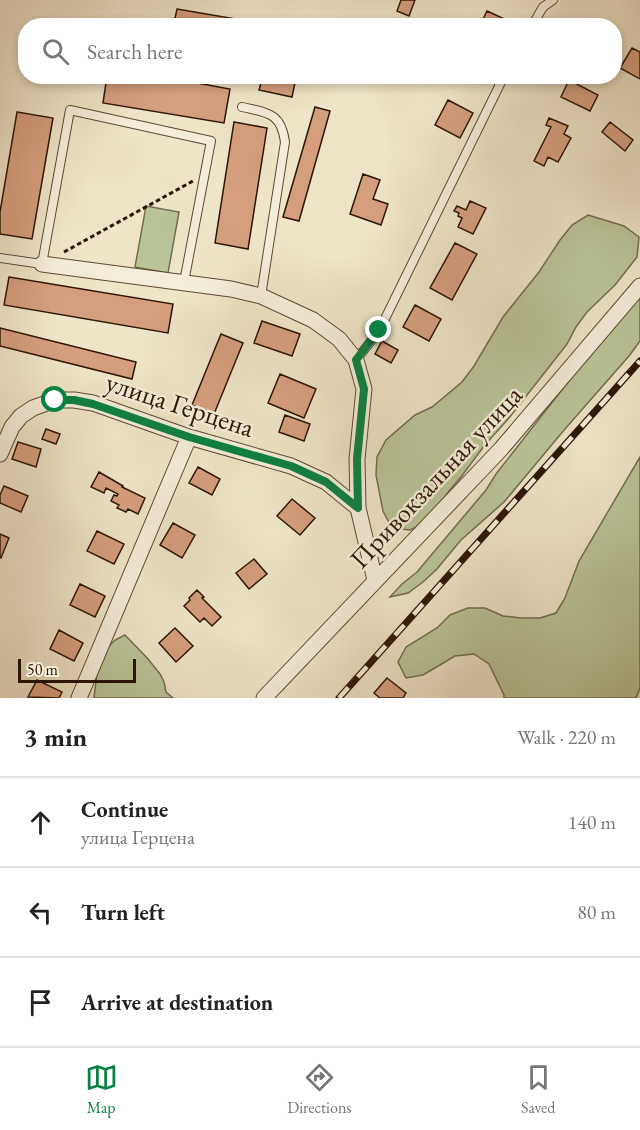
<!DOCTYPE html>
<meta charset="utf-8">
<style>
body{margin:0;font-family:"EB Garamond",serif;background:#f6f6f6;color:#222}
.scale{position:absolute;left:18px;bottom:15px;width:118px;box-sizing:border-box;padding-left:6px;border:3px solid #2d1605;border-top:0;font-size:16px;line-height:21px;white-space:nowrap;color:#2d1605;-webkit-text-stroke:4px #f4eddb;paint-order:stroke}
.stop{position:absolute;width:18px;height:18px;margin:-14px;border:4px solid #0b8043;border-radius:50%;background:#fff}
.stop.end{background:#0b8043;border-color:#fff;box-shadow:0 2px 6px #0008}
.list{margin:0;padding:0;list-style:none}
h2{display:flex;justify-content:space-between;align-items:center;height:78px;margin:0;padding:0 24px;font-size:26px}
h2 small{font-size:20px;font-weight:400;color:#767676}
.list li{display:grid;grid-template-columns:39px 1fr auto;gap:18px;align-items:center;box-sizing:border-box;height:90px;padding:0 24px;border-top:2px solid #e0e0e0}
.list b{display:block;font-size:22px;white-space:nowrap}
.list p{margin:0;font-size:20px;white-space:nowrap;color:#767676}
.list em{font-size:20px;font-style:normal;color:#767676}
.icon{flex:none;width:33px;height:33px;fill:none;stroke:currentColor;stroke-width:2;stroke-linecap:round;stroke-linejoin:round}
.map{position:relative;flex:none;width:640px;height:698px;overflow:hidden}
.search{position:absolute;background:#fff;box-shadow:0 3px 9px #0003;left:18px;right:18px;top:18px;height:66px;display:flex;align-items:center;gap:15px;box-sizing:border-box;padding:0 21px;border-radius:24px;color:#767676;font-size:22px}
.sheet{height:348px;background:#fff}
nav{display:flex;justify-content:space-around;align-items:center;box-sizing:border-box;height:84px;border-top:2px solid #e0e0e0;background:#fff;font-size:16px;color:#767676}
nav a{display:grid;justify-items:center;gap:3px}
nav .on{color:#0b8043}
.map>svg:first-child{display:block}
.green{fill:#b9c496;stroke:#736d4e;stroke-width:1.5}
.building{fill:#d59e7d;stroke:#2d1605;stroke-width:1.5}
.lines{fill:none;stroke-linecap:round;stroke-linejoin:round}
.lane-casing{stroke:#5d4a36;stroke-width:10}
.street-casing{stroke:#5d4a36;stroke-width:17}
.path{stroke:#2d1605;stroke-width:3;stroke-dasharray:4.5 3;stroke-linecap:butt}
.lane{stroke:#f4eddb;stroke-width:8}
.street{stroke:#f4eddb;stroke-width:15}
.rail-casing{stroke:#2d1605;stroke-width:7}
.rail{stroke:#f4eddb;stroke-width:4.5;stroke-dasharray:14;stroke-linecap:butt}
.route{stroke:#0b8043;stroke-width:8}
.labels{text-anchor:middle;stroke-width:5;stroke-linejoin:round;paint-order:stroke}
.street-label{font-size:27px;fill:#2d1605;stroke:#f4eddb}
</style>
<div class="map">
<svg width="640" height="698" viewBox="0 0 640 698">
<rect width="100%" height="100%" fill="#eee4c7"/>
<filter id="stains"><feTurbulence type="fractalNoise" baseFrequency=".00333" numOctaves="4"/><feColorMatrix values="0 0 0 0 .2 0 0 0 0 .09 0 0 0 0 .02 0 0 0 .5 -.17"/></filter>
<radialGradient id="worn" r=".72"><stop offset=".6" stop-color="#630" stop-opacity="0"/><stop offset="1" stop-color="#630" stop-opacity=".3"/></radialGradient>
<path class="green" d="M 146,206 L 179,212 L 168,273 L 135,267 Z
M 588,215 L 624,226 L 639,237 L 637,257 L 615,285 L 587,312 L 576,327 L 567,344 L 509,418 L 484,446 L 461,477 L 449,491 L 427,522 L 410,530 L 392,528 L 383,511 L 376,475 L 377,457 L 386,440 L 415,415 L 432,407 L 462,382 L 474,366 L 503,317 L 539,272 L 560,240 L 572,225 Z
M 640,290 L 640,341 L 629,356 L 565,429 L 504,502 L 461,540 L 437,569 L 423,582 L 408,593 L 390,597 L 402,584 L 417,572 L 486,490 L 496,474 Z
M 640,457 L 640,688 L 636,698 L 504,698 L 504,695 L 489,664 L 474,654 L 455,656 L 423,675 L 406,678 L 398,662 L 406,647 L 437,628 L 450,615 L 468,608 L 485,608 L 503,616 L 521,618 L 540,618 L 556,613 L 565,598 L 579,561 Z
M 125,635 L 148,659 L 160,674 L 164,682 L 166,692 L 173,698 L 94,698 L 97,673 L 108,647 L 115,640 Z"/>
<path class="building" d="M 401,0 L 415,0 L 409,16 L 397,11 Z
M 177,9 L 270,25 L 188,26 L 174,23 Z
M 487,11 L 513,23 L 512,26 L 480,26 Z
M 632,48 L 640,52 L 640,79 L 620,68 Z
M 107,76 L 159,76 L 230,89 L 224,123 L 103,103 Z
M 263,76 L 290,76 L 296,78 L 292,97 L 259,90 Z
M 569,80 L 598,95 L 590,111 L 561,97 Z
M 448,100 L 473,113 L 460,138 L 435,125 Z
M 315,107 L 330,111 L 299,221 L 283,217 Z
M 17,112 L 53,118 L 32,239 L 0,234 L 0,212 Z
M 549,118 L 568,126 L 564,134 L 571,138 L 558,162 L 548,157 L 544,166 L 534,161 L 551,127 L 546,125 Z
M 234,122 L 267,128 L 248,249 L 215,243 Z
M 610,122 L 633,140 L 625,151 L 602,132 Z
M 363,174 L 380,180 L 373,199 L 388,204 L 381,225 L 350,214 Z
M 470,201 L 486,208 L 473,234 L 458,227 L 462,218 L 458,216 L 459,213 L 454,211 L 457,206 L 466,210 Z
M 455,243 L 477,254 L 452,300 L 430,288 Z
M 9,277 L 173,304 L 168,333 L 4,305 Z
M 415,305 L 441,319 L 429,341 L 403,327 Z
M 262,321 L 300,334 L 292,356 L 254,343 Z
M 0,328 L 136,362 L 132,379 L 0,346 Z
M 221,334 L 243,343 L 214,414 L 192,405 Z
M 382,341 L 398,350 L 391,363 L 375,354 Z
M 280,374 L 316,389 L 304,418 L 268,403 Z
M 285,415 L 310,424 L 304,441 L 279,432 Z
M 46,429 L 60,434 L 56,444 L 42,439 Z
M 18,442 L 41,449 L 36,467 L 12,459 Z
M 198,467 L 220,479 L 212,495 L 189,483 Z
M 99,472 L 123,486 L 122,487 L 145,498 L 138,514 L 128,509 L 126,512 L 117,508 L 119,505 L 111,501 L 114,495 L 117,496 L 118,494 L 106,488 L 104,493 L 91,487 Z
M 4,486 L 28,496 L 21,512 L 0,503 L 0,495 Z
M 292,499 L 315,518 L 300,535 L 277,516 Z
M 173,523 L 195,535 L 182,558 L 160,545 Z
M 97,531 L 124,544 L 114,564 L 87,551 Z
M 0,534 L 9,538 L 1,558 L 0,557 Z
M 254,559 L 267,574 L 249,589 L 236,573 Z
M 80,584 L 105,596 L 95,617 L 70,605 Z
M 197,590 L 204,597 L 202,598 L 221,617 L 212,626 L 204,618 L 200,622 L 184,606 L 190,600 L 189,598 Z
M 175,628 L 193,646 L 176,662 L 159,643 Z
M 59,630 L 83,643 L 74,661 L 50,649 Z
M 387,678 L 406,693 L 403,698 L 380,698 L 374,693 Z
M 37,680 L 62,692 L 59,698 L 28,697 Z"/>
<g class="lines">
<defs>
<path id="lane" d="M 532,26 L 543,7 L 553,0
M 242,107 C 267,113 281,112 285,142 L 261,296
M 0,258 L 42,264 L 70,110 L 211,141 L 184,282
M 356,360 L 379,331 L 504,76"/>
<path id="street" d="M 42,264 L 231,289 L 261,296 L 313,320 L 339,339 L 356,360 L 364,389 L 357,459 L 358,508 L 375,580
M 0,454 L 12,427 L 21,416 L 33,408 L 55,400 L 74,400 L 93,403 L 189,437 L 291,466 L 326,482 L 358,508
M 79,698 L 189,437
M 264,698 L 501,449 L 640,286"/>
</defs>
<use href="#lane" class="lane-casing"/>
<use href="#street" class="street-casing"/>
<path class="path" d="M 64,252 L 193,181"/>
<use href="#lane" class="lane"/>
<use href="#street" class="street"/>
<defs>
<path id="rail" d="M 339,698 L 640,361"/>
</defs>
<use href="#rail" class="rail-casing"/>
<use href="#rail" class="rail"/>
</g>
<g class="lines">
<path class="route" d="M 55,400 L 74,400 L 93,404 L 189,437 L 291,466 L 326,482 L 358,508 L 357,459 L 364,389 L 356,360 L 379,330"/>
</g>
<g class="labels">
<g class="street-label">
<text transform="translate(180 405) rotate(18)" y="9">улица Герцена</text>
<text transform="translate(436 477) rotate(-47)" y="9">Привокзальная улица</text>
</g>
</g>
<rect width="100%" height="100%" filter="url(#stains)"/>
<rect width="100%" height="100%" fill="url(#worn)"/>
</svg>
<div class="scale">50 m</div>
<div class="stop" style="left:55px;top:400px"></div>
<div class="stop end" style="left:379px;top:330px"></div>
<div class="search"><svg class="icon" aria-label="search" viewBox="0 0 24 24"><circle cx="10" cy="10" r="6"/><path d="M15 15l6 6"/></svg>Search here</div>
</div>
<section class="sheet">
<h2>3 min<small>Walk · 220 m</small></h2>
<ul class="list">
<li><svg class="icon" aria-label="ahead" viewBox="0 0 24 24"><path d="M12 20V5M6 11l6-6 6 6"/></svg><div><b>Continue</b><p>улица Герцена</p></div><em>140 m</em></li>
<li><svg class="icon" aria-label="left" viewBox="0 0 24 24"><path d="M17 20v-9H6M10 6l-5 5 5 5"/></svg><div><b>Turn left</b></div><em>80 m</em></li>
<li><svg class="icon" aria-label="arrive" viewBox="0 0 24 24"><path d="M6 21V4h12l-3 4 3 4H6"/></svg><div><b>Arrive at destination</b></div></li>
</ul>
</section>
<nav>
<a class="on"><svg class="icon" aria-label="map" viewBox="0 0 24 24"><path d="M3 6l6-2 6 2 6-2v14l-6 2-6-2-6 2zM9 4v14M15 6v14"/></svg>Map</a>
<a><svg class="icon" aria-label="directions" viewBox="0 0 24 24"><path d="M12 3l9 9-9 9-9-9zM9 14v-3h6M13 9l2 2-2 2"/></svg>Directions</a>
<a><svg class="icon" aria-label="saved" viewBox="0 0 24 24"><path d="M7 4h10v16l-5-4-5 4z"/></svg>Saved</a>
</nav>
